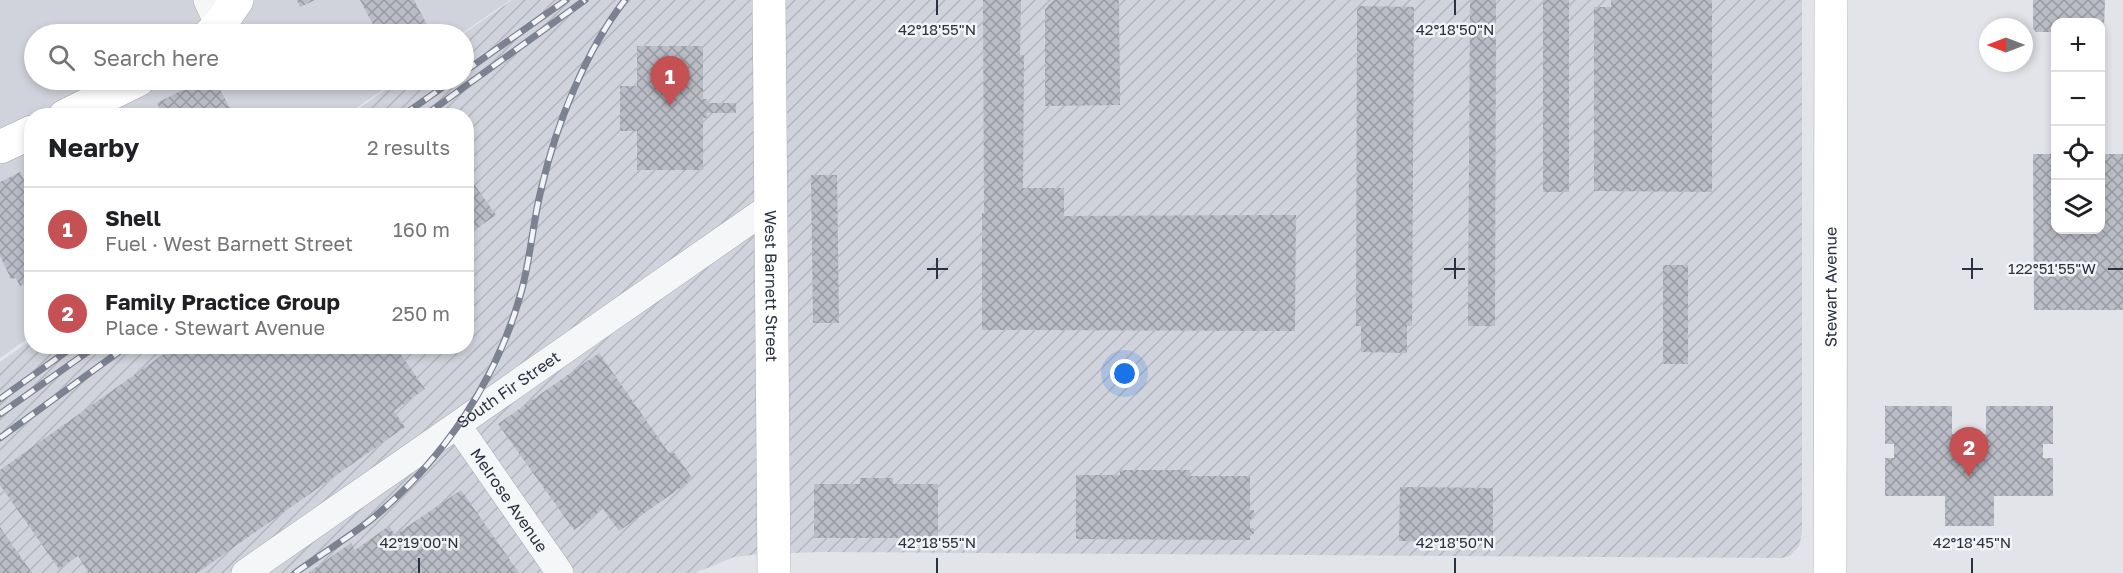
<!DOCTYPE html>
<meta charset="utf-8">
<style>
body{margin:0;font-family:"Golos Text",sans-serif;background:#f2f2f2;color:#202124}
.controls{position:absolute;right:18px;top:18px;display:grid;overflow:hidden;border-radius:12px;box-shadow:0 3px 9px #0003}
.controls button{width:54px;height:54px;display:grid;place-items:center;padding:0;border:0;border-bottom:2px solid #e0e0e0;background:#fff;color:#202124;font:30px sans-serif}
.compass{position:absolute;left:1979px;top:18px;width:54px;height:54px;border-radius:50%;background:#fff;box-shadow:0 3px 9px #0003;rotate:270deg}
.you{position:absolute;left:1125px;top:374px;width:21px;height:21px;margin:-15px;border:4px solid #fff;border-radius:50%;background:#1a73e8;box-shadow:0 0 0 9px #1a73e833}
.badge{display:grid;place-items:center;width:39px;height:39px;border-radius:50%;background:#c65154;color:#fff;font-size:20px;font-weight:700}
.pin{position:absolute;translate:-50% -50px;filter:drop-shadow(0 2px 3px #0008)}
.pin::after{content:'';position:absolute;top:32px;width:21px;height:18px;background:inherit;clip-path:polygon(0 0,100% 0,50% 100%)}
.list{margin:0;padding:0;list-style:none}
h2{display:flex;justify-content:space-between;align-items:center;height:78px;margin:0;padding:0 24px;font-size:26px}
h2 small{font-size:20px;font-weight:400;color:#757577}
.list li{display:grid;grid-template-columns:39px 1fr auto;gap:18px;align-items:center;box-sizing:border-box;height:84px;padding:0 24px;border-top:2px solid #e0e0e0}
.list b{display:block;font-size:22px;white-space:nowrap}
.list p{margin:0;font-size:20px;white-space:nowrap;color:#757577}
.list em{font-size:20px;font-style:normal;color:#757577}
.icon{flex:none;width:33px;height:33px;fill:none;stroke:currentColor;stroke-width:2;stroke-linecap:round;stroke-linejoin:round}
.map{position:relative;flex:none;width:2123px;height:573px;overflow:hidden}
.search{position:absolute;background:#fff;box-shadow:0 3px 9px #0003;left:24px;top:24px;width:450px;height:66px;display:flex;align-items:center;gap:15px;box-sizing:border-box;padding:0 21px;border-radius:33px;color:#757577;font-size:22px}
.panel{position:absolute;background:#fff;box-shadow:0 3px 9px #0003;left:24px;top:108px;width:450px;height:246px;border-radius:24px}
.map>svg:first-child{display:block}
.built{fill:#d1d3dc}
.industrial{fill:url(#industrial-furrows)}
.building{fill:url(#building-cross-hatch)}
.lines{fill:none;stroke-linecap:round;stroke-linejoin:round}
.street-casing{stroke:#a8abb4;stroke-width:28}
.secondary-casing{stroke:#a8abb4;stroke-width:34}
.primary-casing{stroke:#a3a8b5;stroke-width:34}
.street{stroke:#f5f6f8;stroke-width:27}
.secondary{stroke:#fff;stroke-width:33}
.primary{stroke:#fff;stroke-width:33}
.rail-casing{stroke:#7d8292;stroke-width:7}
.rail{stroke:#f2f4f7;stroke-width:4.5;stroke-dasharray:14;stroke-linecap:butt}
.ticks{fill:none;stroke:#2c3141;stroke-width:2}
.labels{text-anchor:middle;stroke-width:5;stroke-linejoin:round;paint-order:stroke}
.street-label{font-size:16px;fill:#2c3141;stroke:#f2f4f7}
.ticks-label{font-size:15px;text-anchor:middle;fill:#2c3141;stroke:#f2f4f7;stroke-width:5;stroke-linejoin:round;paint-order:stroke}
</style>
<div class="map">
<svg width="2123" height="573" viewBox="0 0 2123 573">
<defs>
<pattern id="industrial-furrows" width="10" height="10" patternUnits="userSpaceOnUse" patternTransform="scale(1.5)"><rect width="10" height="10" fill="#d1d3dc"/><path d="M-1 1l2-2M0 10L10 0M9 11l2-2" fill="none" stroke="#b4b6be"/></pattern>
<pattern id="building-cross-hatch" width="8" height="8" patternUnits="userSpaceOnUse" patternTransform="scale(1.5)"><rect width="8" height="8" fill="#babdc6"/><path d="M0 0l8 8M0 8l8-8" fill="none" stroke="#979aa2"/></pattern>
</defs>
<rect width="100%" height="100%" fill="#e3e4ea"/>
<path class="built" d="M 0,0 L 510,0 L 461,34 L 34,34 L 34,80 L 397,80 L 346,115 L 32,116 L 31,336 L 0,358 Z"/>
<path class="industrial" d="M 512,0 L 1802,0 L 1802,533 L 1799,546 L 1790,556 L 1782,558 L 823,552 L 760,554 L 734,557 L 695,573 L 0,573 L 0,362 L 31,340 L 32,346 L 466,346 L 466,116 L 349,115 L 400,80 L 464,80 L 463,34 Z"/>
<path class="building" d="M 297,0 L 315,0 L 300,7 Z
M 360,0 L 414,0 L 432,34 L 378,34 Z
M 983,0 L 1021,0 L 1020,55 L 1024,55 L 1023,188 L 1064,188 L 1064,216 L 1296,215 L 1295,331 L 982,330 L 982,213 L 984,213 Z
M 1053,0 L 1119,0 L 1120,105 L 1045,106 L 1045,9 Z
M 1470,0 L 1496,0 L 1495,326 L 1468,326 Z
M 1543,0 L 1569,0 L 1569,192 L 1543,192 Z
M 1611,0 L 1712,0 L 1712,192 L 1594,191 L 1594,7 L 1611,7 Z
M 2033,0 L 2105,0 L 2104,28 L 2100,32 L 2100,22 L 2056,22 L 2056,32 L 2036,32 L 2033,28 Z
M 1357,6 L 1414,7 L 1412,326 L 1407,326 L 1407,353 L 1361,352 L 1361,326 L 1356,326 Z
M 637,46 L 703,46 L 703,99 L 707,99 L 707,103 L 736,103 L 736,113 L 707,113 L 707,118 L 703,118 L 703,170 L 637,170 L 637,131 L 620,131 L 620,86 L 637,86 Z
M 202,80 L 215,80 L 234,116 L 163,116 L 157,103 Z
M 2033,154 L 2056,154 L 2056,230 L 2100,230 L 2100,154 L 2123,154 L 2123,310 L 2034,310 Z
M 20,172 L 32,196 L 32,280 L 20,286 L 16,278 L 11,279 L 0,256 L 0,182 Z
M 466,173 L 496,215 L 466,236 Z
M 811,175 L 837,175 L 839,323 L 813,323 Z
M 1663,265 L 1688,265 L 1688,364 L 1663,364 Z
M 175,346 L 349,346 L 354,353 L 363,346 L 395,346 L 425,389 L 394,411 L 405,427 L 197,573 L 89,573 L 78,556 L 59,569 L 0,485 L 0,470 Z
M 599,353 L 669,453 L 673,451 L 693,479 L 619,531 L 603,509 L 574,530 L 498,424 Z
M 1885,406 L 1952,406 L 1952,434 L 1986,434 L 1986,406 L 2053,406 L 2053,444 L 2043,444 L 2043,458 L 2053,458 L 2053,496 L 1994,496 L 1994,526 L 1945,526 L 1945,496 L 1885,496 L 1885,458 L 1894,458 L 1894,444 L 1885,444 Z
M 1120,470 L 1190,470 L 1190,476 L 1250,476 L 1250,510 L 1254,510 L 1254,519 L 1250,519 L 1250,528 L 1254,528 L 1254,534 L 1250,534 L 1250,540 L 1076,539 L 1076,475 L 1120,475 Z
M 860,478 L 893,478 L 893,484 L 938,484 L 938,538 L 814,538 L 814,484 L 860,484 Z
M 1400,487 L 1493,488 L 1493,542 L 1399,541 Z
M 461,490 L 519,573 L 308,573 L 351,543 L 355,550 L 389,526 L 395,535 Z
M 0,527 L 32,573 L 0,573 Z"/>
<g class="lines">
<defs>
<g id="street">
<path d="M 207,0 L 219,26"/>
<path id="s1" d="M 458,426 L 560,573"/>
<path id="s2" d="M 245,573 L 771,206"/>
</g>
<g id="secondary">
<path id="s3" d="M 769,0 L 774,573"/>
<path id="s4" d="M 1830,573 L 1831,0"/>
</g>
<path id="primary" d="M 210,34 L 219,26 L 237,0
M 65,116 L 138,80
M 0,147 L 32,132"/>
</defs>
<use href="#street" class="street-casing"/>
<use href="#secondary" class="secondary-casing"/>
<use href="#primary" class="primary-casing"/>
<use href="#street" class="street"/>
<use href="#secondary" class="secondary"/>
<use href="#primary" class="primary"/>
<defs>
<path id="rail" d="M 464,72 L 566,0
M 402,116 L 453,80
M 424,116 L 585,0
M 0,399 L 74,346
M 0,414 L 96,346
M 0,438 L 127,346
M 295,573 C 320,555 348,538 373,518 C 444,459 498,379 522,289 C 531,255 533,220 542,186 C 556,125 586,50 625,0"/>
</defs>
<use href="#rail" class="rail-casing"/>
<use href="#rail" class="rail"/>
</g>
<path class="ticks" d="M 937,0 L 937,15M 1455,0 L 1455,15M 937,258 L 937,279M 1455,258 L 1455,279M 1972,258 L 1972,279M 927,269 L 948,269M 1444,269 L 1465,269M 1962,269 L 1983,269M 2108,269 L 2123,269M 419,558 L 419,573M 937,558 L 937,573M 1455,558 L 1455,573M 1972,558 L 1972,573"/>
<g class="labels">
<g class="street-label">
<text dy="6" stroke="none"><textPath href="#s3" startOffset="286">West Barnett Street</textPath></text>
<text dy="6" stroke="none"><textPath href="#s4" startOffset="286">Stewart Avenue</textPath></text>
<text dy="6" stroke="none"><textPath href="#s2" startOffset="321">South Fir Street</textPath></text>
<text dy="6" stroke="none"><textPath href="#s1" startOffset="90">Melrose Avenue</textPath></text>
</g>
</g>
<g class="ticks-label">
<text x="937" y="35">42°18'55"N</text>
<text x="1455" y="35">42°18'50"N</text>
<text x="2052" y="274">122°51'55"W</text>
<text x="419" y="548">42°19'00"N</text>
<text x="937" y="548">42°18'55"N</text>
<text x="1455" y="548">42°18'50"N</text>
<text x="1972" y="548">42°18'45"N</text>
</g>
</svg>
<div class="controls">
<button>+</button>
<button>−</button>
<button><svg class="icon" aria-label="locate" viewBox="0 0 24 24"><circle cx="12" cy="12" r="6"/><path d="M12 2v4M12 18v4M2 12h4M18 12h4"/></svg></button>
<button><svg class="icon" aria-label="layers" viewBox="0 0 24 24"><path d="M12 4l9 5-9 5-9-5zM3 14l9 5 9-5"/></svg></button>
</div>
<svg class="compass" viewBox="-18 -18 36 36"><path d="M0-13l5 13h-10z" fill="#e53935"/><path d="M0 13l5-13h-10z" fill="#757577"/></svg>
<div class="you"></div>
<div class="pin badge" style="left:670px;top:106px">1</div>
<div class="pin badge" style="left:1969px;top:477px">2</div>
<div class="search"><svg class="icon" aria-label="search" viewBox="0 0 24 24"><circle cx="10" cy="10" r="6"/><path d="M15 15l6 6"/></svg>Search here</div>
<section class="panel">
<h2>Nearby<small>2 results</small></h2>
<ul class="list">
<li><span class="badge">1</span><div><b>Shell</b><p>Fuel · West Barnett Street</p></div><em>160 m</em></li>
<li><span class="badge">2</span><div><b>Family Practice Group</b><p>Place · Stewart Avenue</p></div><em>250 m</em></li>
</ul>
</section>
</div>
